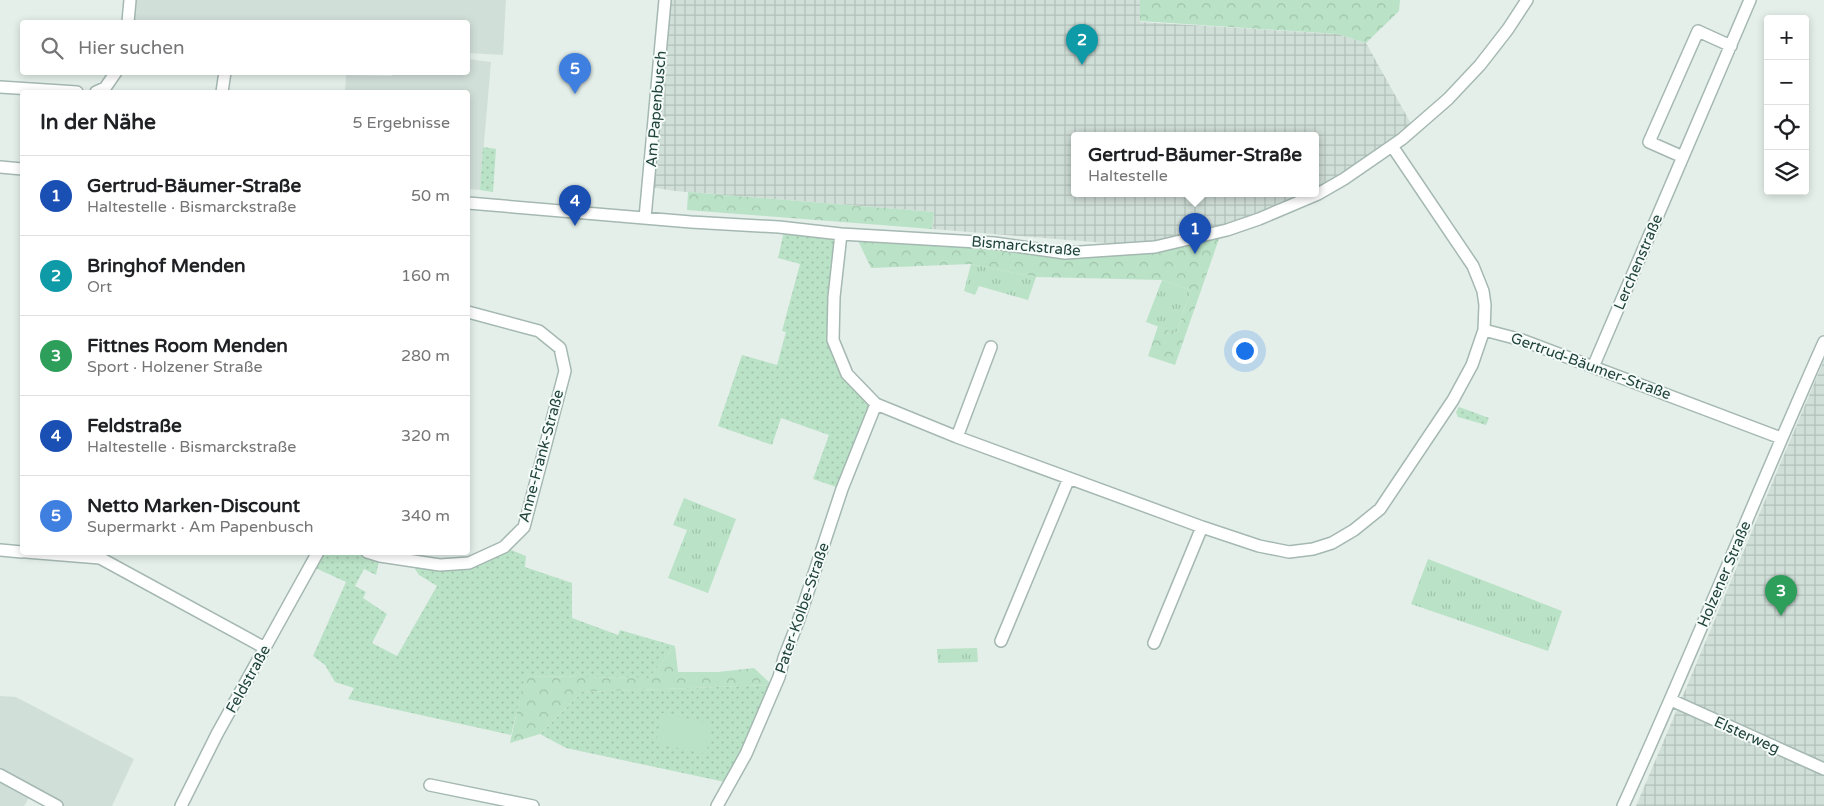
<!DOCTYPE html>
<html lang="de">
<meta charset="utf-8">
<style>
body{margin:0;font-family:"Varela Round",sans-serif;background:#f6f6f6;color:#202124}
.controls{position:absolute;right:15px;top:15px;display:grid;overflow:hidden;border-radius:5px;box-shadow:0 2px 8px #0003}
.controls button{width:45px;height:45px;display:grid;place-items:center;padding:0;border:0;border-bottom:1px solid #e0e0e0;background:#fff;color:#202124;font:25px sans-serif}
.you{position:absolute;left:1244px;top:350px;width:18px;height:18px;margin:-12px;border:4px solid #fff;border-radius:50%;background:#1a73e8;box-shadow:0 0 0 8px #1a73e833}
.badge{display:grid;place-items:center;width:32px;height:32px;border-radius:50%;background:#b45309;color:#fff;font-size:16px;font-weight:700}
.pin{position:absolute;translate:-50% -41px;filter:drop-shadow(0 1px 2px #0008)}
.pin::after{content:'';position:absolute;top:26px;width:18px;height:15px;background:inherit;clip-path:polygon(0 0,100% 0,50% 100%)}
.popup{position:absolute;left:1071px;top:132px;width:248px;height:65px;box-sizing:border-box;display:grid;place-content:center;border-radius:5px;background:#fff;filter:drop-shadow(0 1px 4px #0005);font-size:16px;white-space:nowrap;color:#757577}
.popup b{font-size:19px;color:#202124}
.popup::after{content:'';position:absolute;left:50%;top:100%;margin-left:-10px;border:10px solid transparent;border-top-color:#fff}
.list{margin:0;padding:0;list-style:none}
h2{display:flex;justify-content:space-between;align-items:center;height:65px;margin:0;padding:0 20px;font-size:21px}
h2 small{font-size:16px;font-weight:400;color:#757577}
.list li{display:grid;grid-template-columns:32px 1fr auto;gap:15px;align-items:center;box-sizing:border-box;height:80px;padding:0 20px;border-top:1px solid #e0e0e0}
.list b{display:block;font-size:19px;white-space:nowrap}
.list p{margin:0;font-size:16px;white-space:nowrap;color:#757577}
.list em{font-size:16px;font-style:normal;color:#757577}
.icon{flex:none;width:28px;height:28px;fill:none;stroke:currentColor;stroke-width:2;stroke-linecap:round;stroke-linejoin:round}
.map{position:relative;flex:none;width:1824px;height:806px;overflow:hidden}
.search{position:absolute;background:#fff;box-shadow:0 2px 8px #0003;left:20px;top:20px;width:450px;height:55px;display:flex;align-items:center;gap:12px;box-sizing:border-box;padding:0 18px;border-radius:5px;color:#757577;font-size:19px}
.panel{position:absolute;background:#fff;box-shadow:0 2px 8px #0003;left:20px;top:90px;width:450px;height:465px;border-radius:5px}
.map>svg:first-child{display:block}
.built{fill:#d1dfd9}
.industrial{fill:url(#industrial-grid);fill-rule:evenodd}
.grass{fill:url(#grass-dots)}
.forest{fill:url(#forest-crowns)}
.park{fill:url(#park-tufts)}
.garden{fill:#bae2c6}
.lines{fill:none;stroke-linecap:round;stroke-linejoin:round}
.minor-casing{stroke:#a5b8b2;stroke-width:14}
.minor{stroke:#fff;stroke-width:11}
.labels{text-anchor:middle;stroke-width:4;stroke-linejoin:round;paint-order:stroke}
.street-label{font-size:15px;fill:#20433b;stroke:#f5fbf8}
</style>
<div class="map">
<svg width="1824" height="806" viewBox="0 0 1824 806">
<defs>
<pattern id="industrial-grid" width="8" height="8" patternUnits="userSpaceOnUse" patternTransform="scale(1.25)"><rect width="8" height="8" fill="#d1dfd9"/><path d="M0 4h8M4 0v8" fill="none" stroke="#b3c1bb"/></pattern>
<pattern id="grass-dots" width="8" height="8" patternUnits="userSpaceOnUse" patternTransform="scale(1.25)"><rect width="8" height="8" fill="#bae2c6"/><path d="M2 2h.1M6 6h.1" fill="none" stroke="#a0c3ab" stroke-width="1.8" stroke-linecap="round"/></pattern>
<pattern id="forest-crowns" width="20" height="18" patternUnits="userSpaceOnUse" patternTransform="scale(1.25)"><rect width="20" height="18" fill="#bae2c6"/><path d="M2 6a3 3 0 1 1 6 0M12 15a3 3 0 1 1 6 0" fill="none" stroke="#a0c3ab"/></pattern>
<pattern id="park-tufts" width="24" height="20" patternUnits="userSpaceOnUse" patternTransform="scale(1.25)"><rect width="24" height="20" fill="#bae2c6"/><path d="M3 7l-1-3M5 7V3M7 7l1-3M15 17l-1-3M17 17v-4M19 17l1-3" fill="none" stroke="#a0c3ab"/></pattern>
</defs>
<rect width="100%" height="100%" fill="#e4efea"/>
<path class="built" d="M 130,0 L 506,0 L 503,55 L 468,53 L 468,22 L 128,22 Z
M 468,59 L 491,62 L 480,190 L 468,189 L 468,92 L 345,92 L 346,75 L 391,76 L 396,73 L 468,72 Z
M 0,696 L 16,697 L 134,759 L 112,806 L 44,806 L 29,798 L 24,806 L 0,806 Z"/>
<path class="industrial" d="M 666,0 L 1140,0 L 1140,22 L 1338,34 L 1366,43 L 1414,129 L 1344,179 L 1291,207 L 1227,230 L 1155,247 L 932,229 L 934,212 L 675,191 L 649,187 ZM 1075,135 L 1315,135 L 1315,193 L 1075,193 Z
M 1824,360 L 1824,806 L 1636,806 L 1681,700 Z"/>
<path class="grass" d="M 483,147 L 496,149 L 493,192 L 480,190 Z
M 785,227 L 841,234 L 833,340 L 846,372 L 876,404 L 842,489 L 813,479 L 829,435 L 781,418 L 772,445 L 718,426 L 742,355 L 777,365 L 786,332 L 782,331 L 800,264 L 778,258 Z
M 1459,407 L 1489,418 L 1486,425 L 1458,417 L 1456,412 Z
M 504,547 L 526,556 L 525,567 L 572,583 L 572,618 L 618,635 L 620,630 L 675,646 L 649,678 L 526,676 L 511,735 L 348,699 L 354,688 L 335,682 L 325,665 L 313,656 L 346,582 L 311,566 L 318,553 L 367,553 L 380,556 L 376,575 L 364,569 L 355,586 L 366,592 L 363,598 L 387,614 L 372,643 L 397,656 L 437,586 L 419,575 L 415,569 L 419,562 L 469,563 Z
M 772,685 L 725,782 L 566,748 L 540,734 L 582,692 Z"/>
<path class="forest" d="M 1140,0 L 1400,0 L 1399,11 L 1366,43 L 1338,34 L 1140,21 Z
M 688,192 L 934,212 L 932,229 L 687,210 Z
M 1221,233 L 1175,365 L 1148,356 L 1158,326 L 1176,333 L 1191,290 L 1162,280 L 1036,277 L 971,264 L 871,268 L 855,234 L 1065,253 L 1155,247 Z
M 675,646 L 678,672 L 718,672 L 754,668 L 772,685 L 582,692 L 540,734 L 510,743 L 525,676 L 649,678 Z"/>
<path class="park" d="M 971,264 L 1036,277 L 1028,300 L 979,286 L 975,295 L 964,291 Z
M 1162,280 L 1191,290 L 1176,333 L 1146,322 Z
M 684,498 L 736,519 L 708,593 L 668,578 L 687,530 L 673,525 Z
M 1428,559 L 1562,611 L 1548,651 L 1411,604 Z
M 977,648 L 978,662 L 938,663 L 937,649 Z"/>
<path class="garden" d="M 662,713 L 713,724 L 706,754 L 656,743 Z"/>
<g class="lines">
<defs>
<path id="minor" d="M 128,22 L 130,0
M 0,87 L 77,92
M 96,92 L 105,88 L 116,72
M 222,92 L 225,72
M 1392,146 L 1473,266 L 1483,291 L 1485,305 L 1484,330 L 1522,340 L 1781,438
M 1683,157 L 1649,142 L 1698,31 L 1731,46
M 0,167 L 22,169
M 468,203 L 691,222 L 779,227 L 841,234 L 994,243 L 1065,253 L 1155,247 L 1227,230 L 1259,219 L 1318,194 L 1344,179 L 1402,139 L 1448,99 L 1480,65 L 1508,29 L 1527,0
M 645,218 L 665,0
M 841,234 L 834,297 L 833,340 L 847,374 L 876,404 L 957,437 L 1202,527 L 1259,546 L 1289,552 L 1313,549 L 1332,543 L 1354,530 L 1380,509 L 1453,400 L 1472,365 L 1484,330
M 1593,367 L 1750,0
M 957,437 L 991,347
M 0,550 L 22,552
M 26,552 L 100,558 L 265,648
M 367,552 L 380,556 L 440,565 L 469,563 L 504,547 L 524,527 L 565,371 L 560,348 L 539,331 L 468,312
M 1001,641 L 1069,478
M 1154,643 L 1202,527
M 1671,700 L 1824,769
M 0,775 L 57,806
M 430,785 L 533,806
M 181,806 L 217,734 L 318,552
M 717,806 L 746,754 L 779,677 L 784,658 L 798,622 L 842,489 L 876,404
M 1623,806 C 1693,653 1755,496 1824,342"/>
</defs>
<use href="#minor" class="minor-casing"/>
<use href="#minor" class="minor"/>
</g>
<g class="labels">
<g class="street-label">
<text transform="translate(656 109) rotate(-85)" y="5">Am Papenbusch</text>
<text transform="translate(1026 246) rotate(5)" y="5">Bismarckstraße</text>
<text transform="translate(1638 262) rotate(-67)" y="5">Lerchenstraße</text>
<text transform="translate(1591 366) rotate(20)" y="5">Gertrud-Bäumer-Straße</text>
<text transform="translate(541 456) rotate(-75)" y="5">Anne-Frank-Straße</text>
<text transform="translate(1724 574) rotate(-67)" y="5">Holzener Straße</text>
<text transform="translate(802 608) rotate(-71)" y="5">Pater-Kolbe-Straße</text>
<text transform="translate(248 679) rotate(-61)" y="5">Feldstraße</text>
<text transform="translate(1747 735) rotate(24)" y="5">Elsterweg</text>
</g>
</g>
</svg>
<div class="controls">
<button>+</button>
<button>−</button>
<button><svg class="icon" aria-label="locate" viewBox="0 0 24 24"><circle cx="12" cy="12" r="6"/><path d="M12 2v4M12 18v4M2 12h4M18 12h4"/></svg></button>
<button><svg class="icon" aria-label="layers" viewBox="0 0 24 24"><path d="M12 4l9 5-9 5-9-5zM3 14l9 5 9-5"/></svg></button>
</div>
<div class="you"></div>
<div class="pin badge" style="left:1195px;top:254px;background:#1a4fb4">1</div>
<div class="popup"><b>Gertrud-Bäumer-Straße</b>Haltestelle</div>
<div class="pin badge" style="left:1082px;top:65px;background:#0f9aa8">2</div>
<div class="pin badge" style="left:1781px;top:616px;background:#2e9e5b">3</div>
<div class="pin badge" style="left:575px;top:226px;background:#1a4fb4">4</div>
<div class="pin badge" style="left:575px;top:94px;background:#3f7fe0">5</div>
<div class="search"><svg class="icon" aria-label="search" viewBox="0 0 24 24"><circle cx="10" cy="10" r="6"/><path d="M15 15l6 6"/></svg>Hier suchen</div>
<section class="panel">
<h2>In der Nähe<small>5 Ergebnisse</small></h2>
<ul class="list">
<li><span class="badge" style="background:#1a4fb4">1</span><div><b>Gertrud-Bäumer-Straße</b><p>Haltestelle · Bismarckstraße</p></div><em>50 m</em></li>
<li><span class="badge" style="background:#0f9aa8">2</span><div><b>Bringhof Menden</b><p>Ort</p></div><em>160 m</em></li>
<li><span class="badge" style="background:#2e9e5b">3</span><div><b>Fittnes Room Menden</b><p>Sport · Holzener Straße</p></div><em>280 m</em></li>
<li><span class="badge" style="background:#1a4fb4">4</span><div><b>Feldstraße</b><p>Haltestelle · Bismarckstraße</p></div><em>320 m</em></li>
<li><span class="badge" style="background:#3f7fe0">5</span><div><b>Netto Marken-Discount</b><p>Supermarkt · Am Papenbusch</p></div><em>340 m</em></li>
</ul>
</section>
</div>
